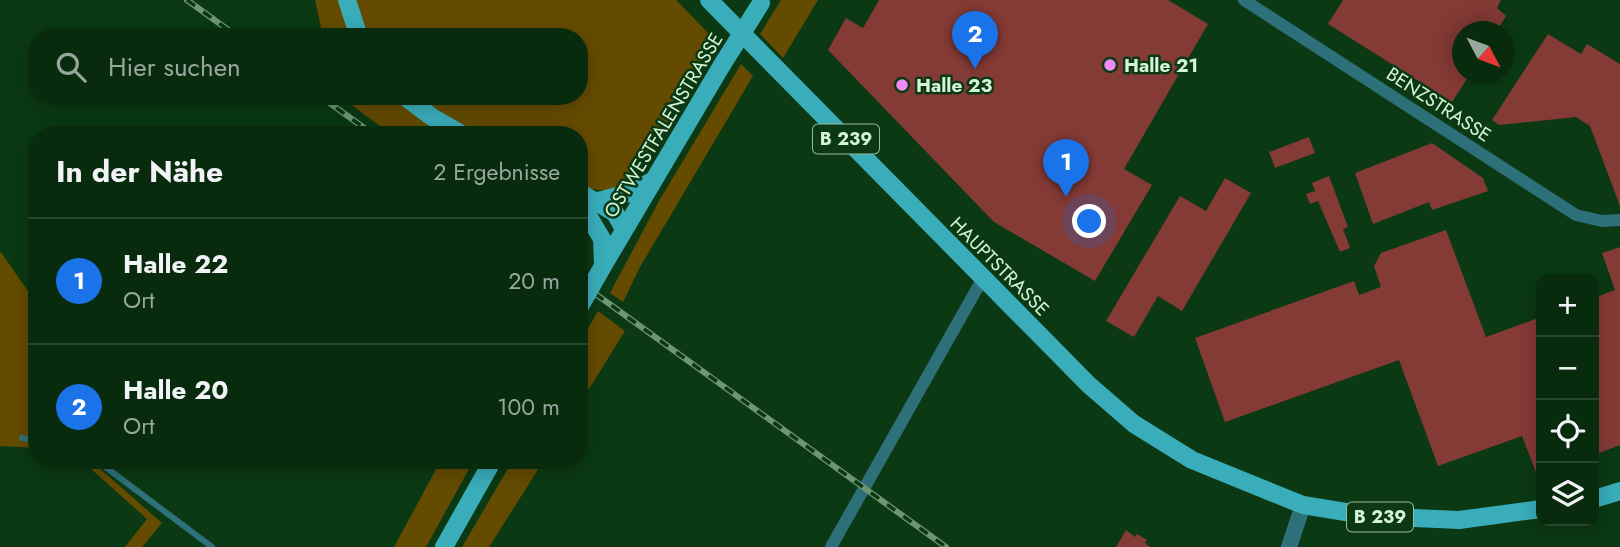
<!DOCTYPE html>
<html lang="de">
<meta charset="utf-8">
<style>
body{margin:0;font-family:Jost,sans-serif;background:#113317;color:#f1f3f6}
.controls{position:absolute;right:21px;bottom:21px;display:grid;overflow:hidden;border-radius:14px;box-shadow:0 4px 18px #0003}
.controls button{width:63px;height:63px;display:grid;place-items:center;padding:0;border:0;border-bottom:2px solid #29472e;background:#082b0e;color:#f1f3f6;font:35px sans-serif}
.compass{position:absolute;left:1452px;top:21px;width:63px;height:63px;border-radius:50%;background:#082b0e;box-shadow:0 4px 18px #0003;rotate:131deg}
.you{position:absolute;left:1090px;top:222px;width:24px;height:24px;margin:-18px;border:5px solid #fff;border-radius:50%;background:#1a73e8;box-shadow:0 0 0 10px #1a73e833}
.badge{display:grid;place-items:center;width:46px;height:46px;border-radius:50%;background:#1a73e8;color:#fff;font-size:23px;font-weight:700}
.pin{position:absolute;translate:-50% -58px;filter:drop-shadow(0 2px 4px #0008)}
.pin::after{content:'';position:absolute;top:37px;width:24px;height:21px;background:inherit;clip-path:polygon(0 0,100% 0,50% 100%)}
.list{margin:0;padding:0;list-style:none}
h2{display:flex;justify-content:space-between;align-items:center;height:91px;margin:0;padding:0 28px;font-size:30px}
h2 small{font-size:23px;font-weight:400;color:#98a79e}
.list li{display:grid;grid-template-columns:46px 1fr auto;gap:21px;align-items:center;box-sizing:border-box;height:126px;padding:0 28px;border-top:2px solid #29472e}
.list b{display:block;font-size:26px;white-space:nowrap}
.list p{margin:0;font-size:23px;white-space:nowrap;color:#98a79e}
.list em{font-size:23px;font-style:normal;color:#98a79e}
.icon{flex:none;width:38px;height:38px;fill:none;stroke:currentColor;stroke-width:2;stroke-linecap:round;stroke-linejoin:round}
.map{position:relative;flex:none;width:1620px;height:547px;overflow:hidden}
.search{position:absolute;background:#082b0e;box-shadow:0 4px 18px #0003;left:28px;top:28px;width:560px;height:77px;display:flex;align-items:center;gap:18px;box-sizing:border-box;padding:0 24px;border-radius:28px;color:#98a79e;font-size:26px}
.panel{position:absolute;background:#082b0e;box-shadow:0 4px 18px #0003;left:28px;top:126px;width:560px;height:343px;border-radius:28px}
.map>svg:first-child{display:block}
.green{fill:#644b00}
.building{fill:#843a35}
.lines{fill:none;stroke-linecap:round;stroke-linejoin:round}
.service{stroke:#2e7079;stroke-width:6}
.minor{stroke:#2e7079;stroke-width:12}
.tertiary{stroke:#2e7079;stroke-width:16}
.primary{stroke:#39adba;stroke-width:18}
.rail-casing{stroke:#6e9574;stroke-width:6}
.rail{stroke:#0a3913;stroke-width:3.5;stroke-dasharray:10;stroke-linecap:butt}
.primary-bridge{stroke:#39adba;stroke-width:18}
.poi-dot{fill:#f18af4;stroke:#0a3913;stroke-width:2.5}
.labels{text-anchor:middle;stroke-width:5;stroke-linejoin:round;paint-order:stroke}
.shield{fill:#0a3913;stroke:#98bc9c;stroke-width:2}
.shield-label{font-size:18px;font-weight:bold;fill:#d5f4d7}
.poi-label{font-size:19px;font-weight:bold;fill:#d5f4d7;stroke:#0a3913;text-anchor:start}
.street-label{font-size:19px;fill:#d5f4d7;stroke:#0a3913}
</style>
<div class="map">
<svg width="1620" height="547" viewBox="0 0 1620 547">
<rect width="100%" height="100%" fill="#0a3913"/>
<path class="green" d="M 315,0 L 676,0 L 717,42 L 644,161 C 624,188 612,197 579,185 L 579,135 L 392,135 L 349,103 L 346,96 L 579,96 L 579,37 L 323,37 Z
M 781,0 L 818,0 L 783,58 L 760,34 Z
M 741,64 L 753,76 L 640,267 L 623,302 L 610,293 L 659,201 Z
M 0,251 L 37,304 L 37,448 L 0,446 Z
M 598,311 L 625,331 L 579,405 L 579,344 Z
M 81,460 L 90,460 L 162,523 L 142,547 L 125,547 L 147,519 Z
M 441,460 L 474,460 L 426,547 L 394,547 Z
M 513,460 L 544,460 L 489,547 L 462,547 Z"/>
<path class="building" d="M 879,0 L 1168,0 L 1208,24 L 1124,169 L 1152,185 L 1095,281 L 994,222 L 828,50 L 846,18 L 863,28 Z
M 1343,0 L 1501,0 L 1497,8 L 1506,16 L 1496,32 L 1462,32 L 1462,74 L 1470,74 L 1452,102 L 1328,24 Z
M 1548,34 L 1581,54 L 1587,44 L 1620,64 L 1620,206 L 1590,126 L 1576,117 L 1499,125 L 1492,120 Z
M 1309,137 L 1315,153 L 1275,168 L 1269,152 Z
M 1432,143 L 1483,178 L 1488,191 L 1432,210 L 1429,202 L 1373,224 L 1355,173 Z
M 1329,176 L 1348,227 L 1343,229 L 1350,248 L 1340,252 L 1318,201 L 1310,204 L 1306,194 L 1315,191 L 1312,183 Z
M 1225,178 L 1251,193 L 1182,311 L 1158,296 L 1134,337 L 1106,321 L 1180,196 L 1206,211 Z
M 1446,230 L 1486,337 L 1541,317 L 1541,485 L 1522,436 L 1438,466 L 1399,360 L 1225,422 L 1195,338 L 1354,281 L 1359,295 L 1381,287 L 1374,266 L 1381,253 Z
M 1620,247 L 1620,445 L 1594,455 L 1594,298 L 1615,290 L 1602,253 Z
M 1126,530 L 1135,537 L 1137,534 L 1147,540 L 1145,543 L 1150,547 L 1116,547 Z"/>
<g class="lines">
<path class="service" d="M 22,438 L 37,441
M 96,460 L 212,547"/>
<path class="minor" d="M 1244,0 L 1576,215 L 1602,221 L 1620,220
M 831,547 L 983,278"/>
<path class="tertiary" d="M 1289,547 L 1303,505"/>
<path class="primary" d="M 347,0 L 359,37
M 709,0 L 1089,385 L 1134,424 L 1192,460 L 1303,505 L 1370,516 L 1459,520 L 1541,509
M 404,96 L 432,117 L 463,135
M 579,192 L 615,213 L 624,229
M 598,201 L 633,192 L 650,182
M 589,217 L 602,239 L 603,266
M 603,266 L 722,65
M 1594,499 L 1620,491
M 444,547 L 493,460"/>
<defs>
<path id="rail" d="M 187,0 L 238,37
M 320,96 L 374,135
M 579,282 L 946,547"/>
</defs>
<use href="#rail" class="rail-casing"/>
<use href="#rail" class="rail"/>
<path class="primary-bridge" d="M 722,65 L 761,3
M 579,308 L 603,266"/>
</g>
<g class="poi-dot">
<circle cx="1110" cy="65" r="7"/>
<circle cx="902" cy="85" r="7"/>
</g>
<g class="labels">
<g class="shield">
<rect x="813" y="124.5" width="66" height="29" rx="5"/>
<rect x="1347" y="502.5" width="66" height="29" rx="5"/>
</g>
<g class="shield-label">
<text x="846" y="145">B 239</text>
<text x="1380" y="523">B 239</text>
</g>
<g class="poi-label">
<text x="1124" y="72">Halle 21</text>
<text x="916" y="92">Halle 23</text>
</g>
<g class="street-label">
<text transform="translate(1439 104) rotate(33)" y="7">BENZSTRASSE</text>
<text transform="translate(663 125) rotate(-59)" y="7">OSTWESTFALENSTRASSE</text>
<text transform="translate(1000 266) rotate(45)" y="7">HAUPTSTRASSE</text>
</g>
</g>
</svg>
<div class="controls">
<button>+</button>
<button>−</button>
<button><svg class="icon" aria-label="locate" viewBox="0 0 24 24"><circle cx="12" cy="12" r="6"/><path d="M12 2v4M12 18v4M2 12h4M18 12h4"/></svg></button>
<button><svg class="icon" aria-label="layers" viewBox="0 0 24 24"><path d="M12 4l9 5-9 5-9-5zM3 14l9 5 9-5"/></svg></button>
</div>
<svg class="compass" viewBox="-18 -18 36 36"><path d="M0-13l5 13h-10z" fill="#e53935"/><path d="M0 13l5-13h-10z" fill="#98a79e"/></svg>
<div class="you"></div>
<div class="pin badge" style="left:1066px;top:197px">1</div>
<div class="pin badge" style="left:975px;top:69px">2</div>
<div class="search"><svg class="icon" aria-label="search" viewBox="0 0 24 24"><circle cx="10" cy="10" r="6"/><path d="M15 15l6 6"/></svg>Hier suchen</div>
<section class="panel">
<h2>In der Nähe<small>2 Ergebnisse</small></h2>
<ul class="list">
<li><span class="badge">1</span><div><b>Halle 22</b><p>Ort</p></div><em>20 m</em></li>
<li><span class="badge">2</span><div><b>Halle 20</b><p>Ort</p></div><em>100 m</em></li>
</ul>
</section>
</div>
